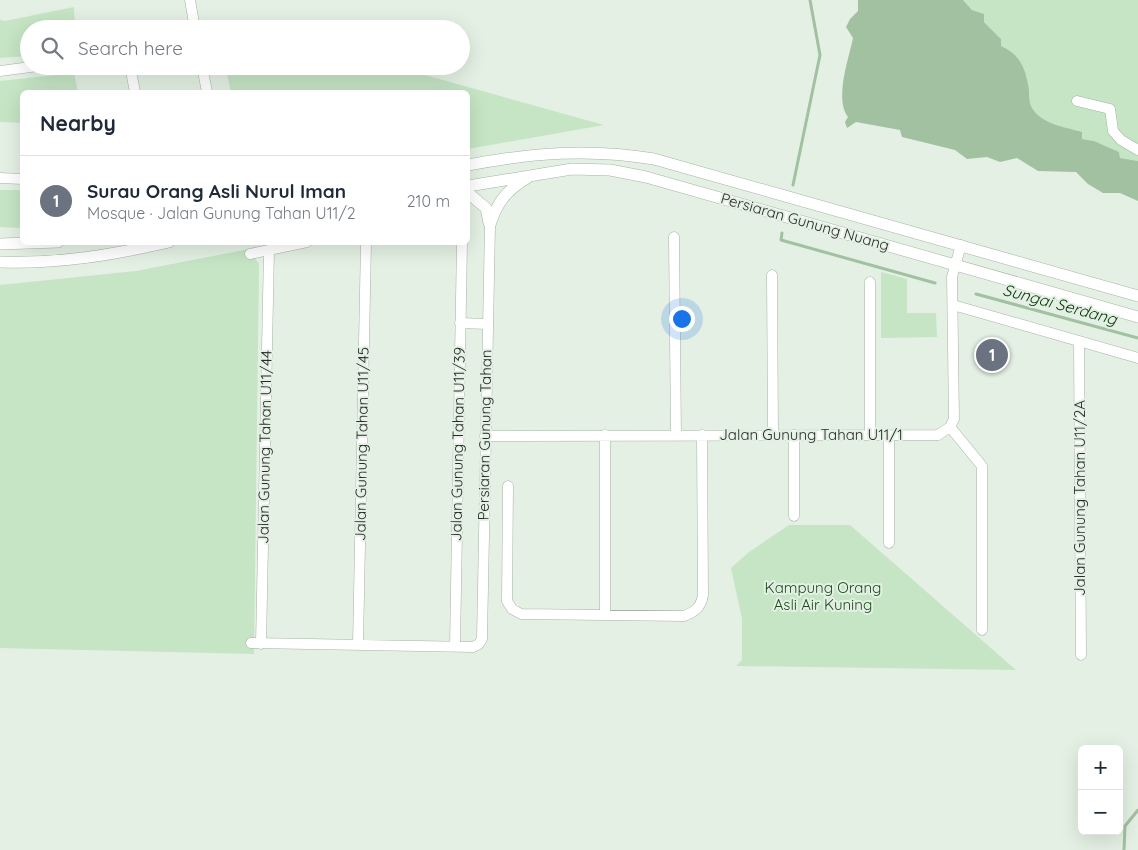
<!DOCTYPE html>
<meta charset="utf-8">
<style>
body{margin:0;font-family:Quicksand,sans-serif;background:#f2f2f3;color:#1f2937}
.controls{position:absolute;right:15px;bottom:15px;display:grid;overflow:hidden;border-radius:8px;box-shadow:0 5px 20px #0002}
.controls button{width:45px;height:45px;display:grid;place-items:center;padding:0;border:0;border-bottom:1px solid #e0e1e3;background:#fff;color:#1f2937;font:25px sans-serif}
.you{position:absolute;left:681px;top:318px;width:18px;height:18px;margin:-12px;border:4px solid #fff;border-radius:50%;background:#1a73e8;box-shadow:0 0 0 8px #1a73e833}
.badge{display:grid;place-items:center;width:32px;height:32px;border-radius:50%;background:#0f766e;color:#fff;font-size:16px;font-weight:700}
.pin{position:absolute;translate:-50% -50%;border:2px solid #fff;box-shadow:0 1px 5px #0006}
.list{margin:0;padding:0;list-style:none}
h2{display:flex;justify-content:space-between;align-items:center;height:65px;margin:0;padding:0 20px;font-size:21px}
h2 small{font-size:16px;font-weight:400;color:#747a83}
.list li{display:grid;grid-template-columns:32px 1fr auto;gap:15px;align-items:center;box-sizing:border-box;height:90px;padding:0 20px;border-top:1px solid #e0e1e3}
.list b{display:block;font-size:19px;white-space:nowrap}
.list p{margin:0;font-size:16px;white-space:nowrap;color:#747a83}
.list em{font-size:16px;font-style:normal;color:#747a83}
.icon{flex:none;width:28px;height:28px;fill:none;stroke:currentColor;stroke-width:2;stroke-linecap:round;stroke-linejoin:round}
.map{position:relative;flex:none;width:1138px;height:850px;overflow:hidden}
.search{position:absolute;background:#fff;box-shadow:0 5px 20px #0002;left:20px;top:20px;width:450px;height:55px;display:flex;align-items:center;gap:12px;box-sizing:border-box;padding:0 18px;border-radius:28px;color:#747a83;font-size:19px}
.panel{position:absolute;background:#fff;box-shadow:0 5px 20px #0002;left:20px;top:90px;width:450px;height:155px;border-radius:8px}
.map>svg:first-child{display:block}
.green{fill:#c5e5c4}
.water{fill:#a1c1a0}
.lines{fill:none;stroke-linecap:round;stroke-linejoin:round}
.stream{stroke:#a1c1a0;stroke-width:3}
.minor-casing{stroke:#a7b2a6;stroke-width:11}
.tertiary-casing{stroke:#a7b2a6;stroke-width:12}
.minor{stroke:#fff;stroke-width:10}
.tertiary{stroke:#fff;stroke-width:11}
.labels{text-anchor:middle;stroke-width:4;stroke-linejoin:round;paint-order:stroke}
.street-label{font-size:15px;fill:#272b27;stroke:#e4f0e4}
.park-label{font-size:15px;fill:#1c4a1e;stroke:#e4f0e4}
.water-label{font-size:16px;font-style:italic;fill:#023307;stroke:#e4f0e4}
</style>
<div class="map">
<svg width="1138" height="850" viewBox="0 0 1138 850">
<rect width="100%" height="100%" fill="#e4f0e4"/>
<path class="green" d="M 963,0 L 1138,0 L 1138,161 L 1120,158 L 1119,152 L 1094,141 L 1082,139 L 1082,132 C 1064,127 1041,124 1031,106 C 1027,99 1029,87 1027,79 C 1024,67 1012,51 1001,46 L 1001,39 L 984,22 L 984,14 L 972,10 Z
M 74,7 L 75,29 L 29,29 L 29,56 L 0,58 L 0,20 L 5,21 Z
M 225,66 L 393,66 L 604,125 L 468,149 L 468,92 L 231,92 Z
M 74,73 L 78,92 L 22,92 L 22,123 L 0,122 L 0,81 Z
M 0,190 L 21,190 L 20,228 L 0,227 Z
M 249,249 L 259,264 L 254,654 L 0,648 L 0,285 L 136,271 Z
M 881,272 L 907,279 L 907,313 L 936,313 L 937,337 L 881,338 Z
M 789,525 L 850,525 L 1016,670 L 736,666 L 742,660 L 742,619 L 731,568 L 749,552 Z"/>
<path class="water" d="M 858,0 L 963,0 L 972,10 L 984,14 L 984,22 L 1001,39 L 1001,46 C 1021,55 1026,70 1029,90 C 1029,94 1029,102 1031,106 C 1040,124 1065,127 1082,132 L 1082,139 L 1094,141 L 1119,152 L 1120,158 L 1138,161 L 1138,201 L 1120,193 L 1103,193 L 1088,184 L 1076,172 L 1038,171 L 1017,158 L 1000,162 L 987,157 L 967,159 L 955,150 L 902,137 L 900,130 L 856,122 L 847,128 L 845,122 L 848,117 C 834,99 849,58 853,38 L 846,27 L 850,19 L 858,11 Z"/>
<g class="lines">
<path class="stream" d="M 793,185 L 820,55 L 810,0
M 782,233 L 781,240 L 935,283
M 976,294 L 1138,338
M 1124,850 L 1125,826 L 1138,810"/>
<defs>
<path id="minor" d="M 190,0 L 195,29
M 130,66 L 135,92
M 202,66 L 207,92
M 0,71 L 38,66
M 1077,101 L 1110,109 L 1113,131 L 1121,140 L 1138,150
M 0,178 L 22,179
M 674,237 L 676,435
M 250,254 L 307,242
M 772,275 L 773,435
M 870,282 L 870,435
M 953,305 L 1138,358
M 460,323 L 487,324
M 1079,342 L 1081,655
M 950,427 L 982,466 L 982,630
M 605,435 L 605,615
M 794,435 L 794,516
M 485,436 L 938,435 L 950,427 L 954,419 L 952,277 L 961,245
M 508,486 L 507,601 L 512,609 L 521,614 L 684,616 C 695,612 701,607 703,595 L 702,435
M 889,543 L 889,435
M 251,643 L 473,647 L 479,644 L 482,639 L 490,225
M 261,644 L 269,250
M 358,645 L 366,242
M 455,646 L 462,242"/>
<path id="tertiary" d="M 468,165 C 532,153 590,148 654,159 L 1138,296
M 468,186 L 572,169 L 610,170 L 646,177 L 1138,317
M 468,193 L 486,208 L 489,223
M 490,225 C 497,202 507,190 527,178
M 0,244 L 58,242
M 0,262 C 58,264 112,255 169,242"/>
</defs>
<use href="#minor" class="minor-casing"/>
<use href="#tertiary" class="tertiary-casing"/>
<use href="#minor" class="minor"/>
<use href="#tertiary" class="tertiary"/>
</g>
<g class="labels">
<g class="street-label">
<text transform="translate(805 222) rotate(16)" y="5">Persiaran Gunung Nuang</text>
<text transform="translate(485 435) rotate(-89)" y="5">Persiaran Gunung Tahan</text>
<text x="811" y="440">Jalan Gunung Tahan U11/1</text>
<text transform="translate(362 444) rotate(-89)" y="5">Jalan Gunung Tahan U11/45</text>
<text transform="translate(458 444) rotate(-89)" y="5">Jalan Gunung Tahan U11/39</text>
<text transform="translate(265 447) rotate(-89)" y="5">Jalan Gunung Tahan U11/44</text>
<text transform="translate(1080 498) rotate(-90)" y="5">Jalan Gunung Tahan U11/2A</text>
</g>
<g class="park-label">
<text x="823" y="593">Kampung Orang<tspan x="823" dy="17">Asli Air Kuning</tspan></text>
</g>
<g class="water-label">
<text transform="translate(1060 304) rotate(15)" y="6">Sungai Serdang</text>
</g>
</g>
</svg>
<div class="controls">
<button>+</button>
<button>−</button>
</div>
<div class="you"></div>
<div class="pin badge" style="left:992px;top:355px;background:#6b7280">1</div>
<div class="search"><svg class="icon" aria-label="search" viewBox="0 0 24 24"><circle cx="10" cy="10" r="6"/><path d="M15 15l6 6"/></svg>Search here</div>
<section class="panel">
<h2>Nearby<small></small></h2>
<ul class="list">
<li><span class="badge" style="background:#6b7280">1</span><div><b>Surau Orang Asli Nurul Iman</b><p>Mosque · Jalan Gunung Tahan U11/2</p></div><em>210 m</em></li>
</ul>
</section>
</div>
